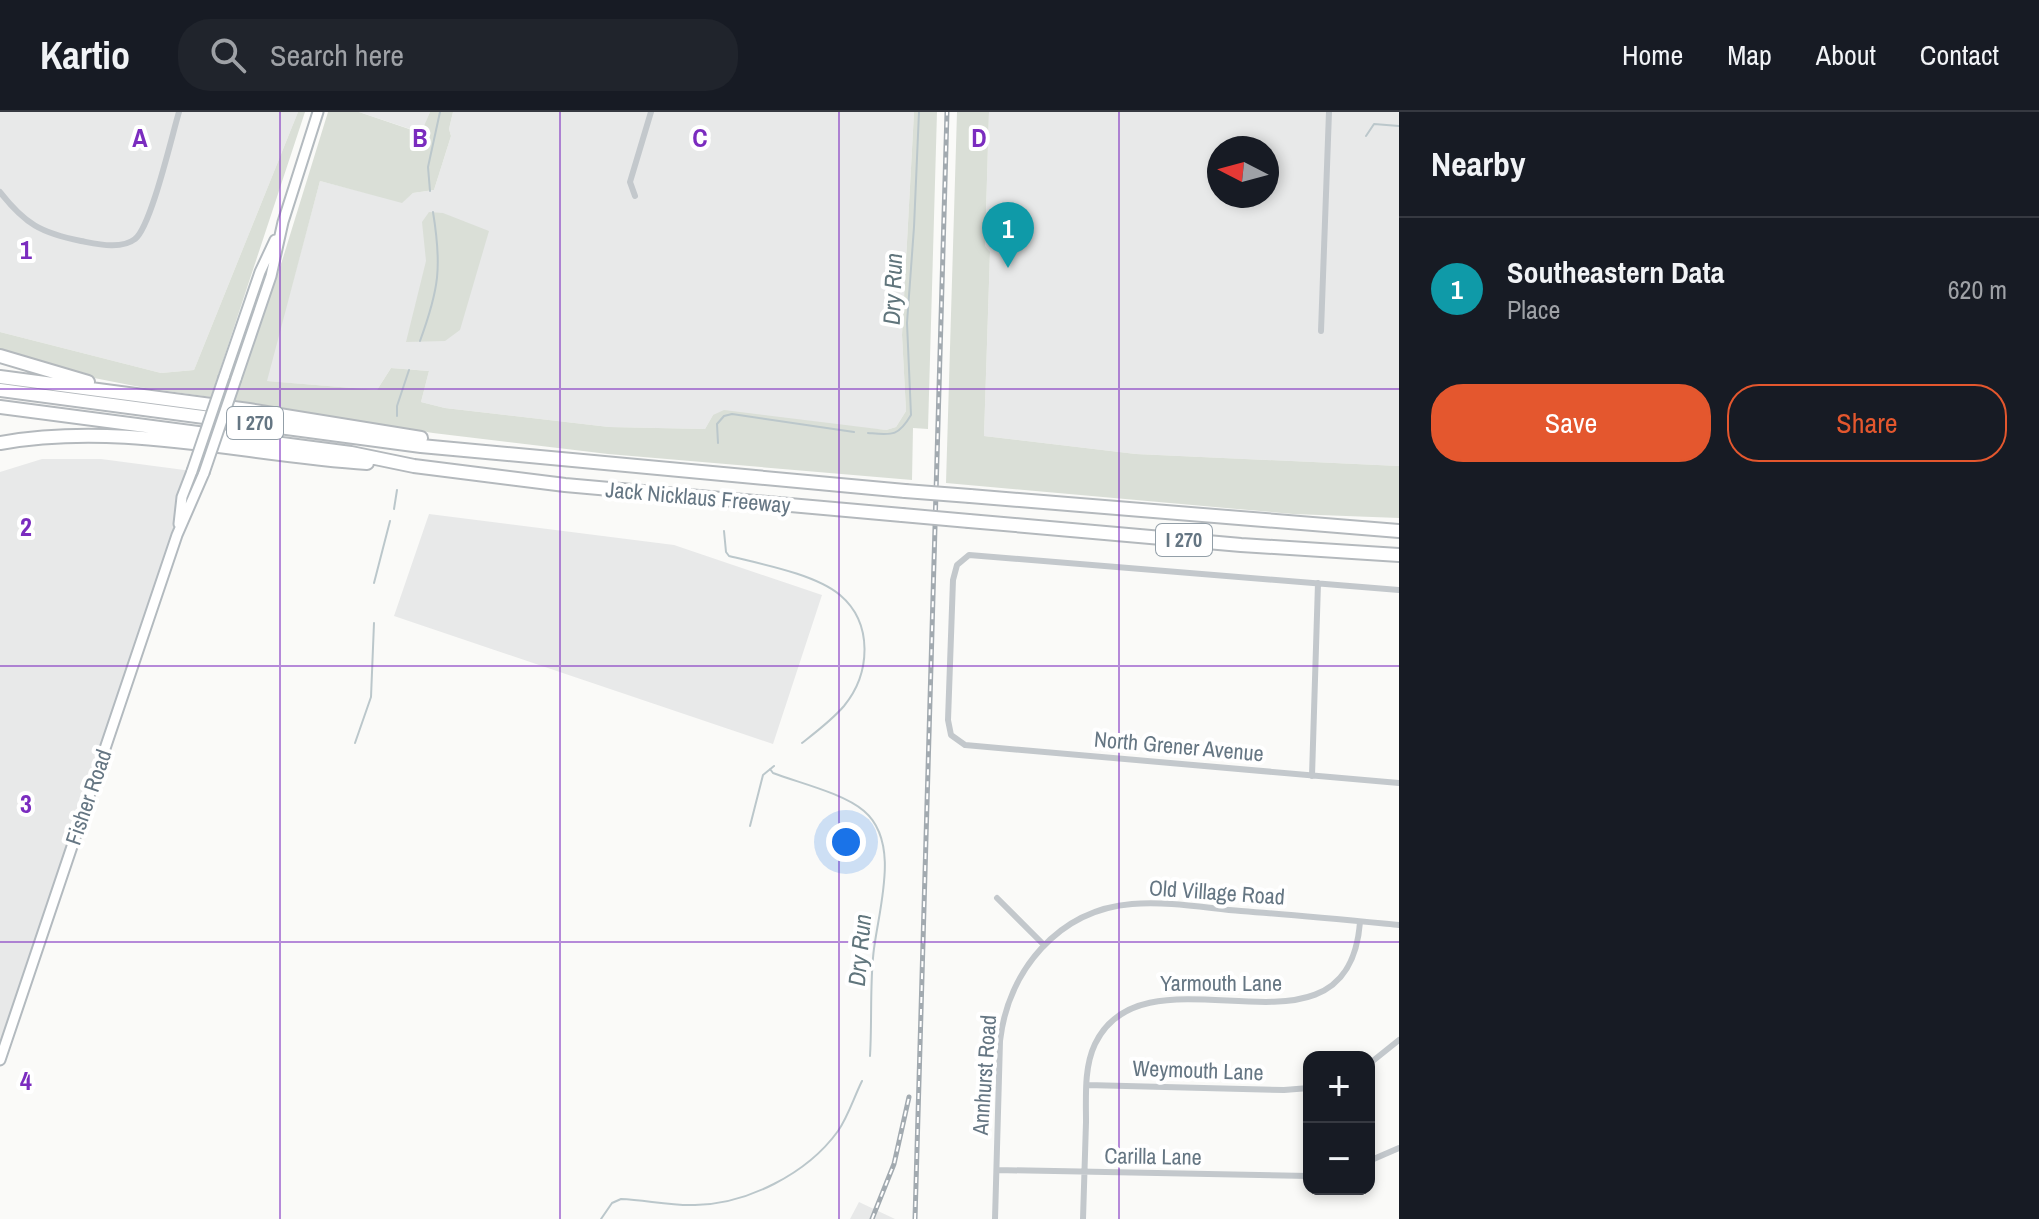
<!DOCTYPE html>
<meta charset="utf-8">
<style>
body{margin:0;font-family:"Archivo Narrow",sans-serif;background:#20242c;color:#f1f3f6}
.controls{position:absolute;right:24px;bottom:24px;display:grid;overflow:hidden;border-radius:16px;box-shadow:0 4px 12px #0003}
.controls button{width:72px;height:72px;display:grid;place-items:center;padding:0;border:0;border-bottom:2px solid #363941;background:#171b24;color:#f1f3f6;font:40px sans-serif}
.compass{position:absolute;left:1207px;top:24px;width:72px;height:72px;border-radius:50%;background:#171b24;box-shadow:0 4px 12px #0003;rotate:276deg}
.you{position:absolute;left:846px;top:730px;width:28px;height:28px;margin:-20px;border:6px solid #fff;border-radius:50%;background:#1a73e8;box-shadow:0 0 0 12px #1a73e833}
.badge{display:grid;place-items:center;width:52px;height:52px;border-radius:50%;background:#e4572e;color:#fff;font-size:26px;font-weight:700}
.pin{position:absolute;translate:-50% -66px;filter:drop-shadow(0 2px 4px #0008)}
.pin::after{content:'';position:absolute;top:42px;width:28px;height:24px;background:inherit;clip-path:polygon(0 0,100% 0,50% 100%)}
.list{margin:0;padding:0;list-style:none}
h2{display:flex;justify-content:space-between;align-items:center;height:104px;margin:0;padding:0 32px;font-size:34px}
h2 small{font-size:26px;font-weight:400;color:#9ea1a6}
.list li{display:grid;grid-template-columns:52px 1fr auto;gap:24px;align-items:center;box-sizing:border-box;height:144px;padding:0 32px;border-top:2px solid #363941}
.list b{display:block;font-size:30px;white-space:nowrap}
.list p{margin:0;font-size:26px;white-space:nowrap;color:#9ea1a6}
.list em{font-size:26px;font-style:normal;color:#9ea1a6}
.actions{display:flex;gap:16px;padding:24px 32px}
.actions a{flex:1;padding:18px 0;border:2px solid #e4572e;border-radius:32px;text-align:center;font-size:28px;color:#e4572e}
.actions .main{background:#e4572e;color:#fff}
.icon{flex:none;width:44px;height:44px;fill:none;stroke:currentColor;stroke-width:2;stroke-linecap:round;stroke-linejoin:round}
.map{position:relative;flex:none;width:1399px;height:1107px;overflow:hidden}
header{display:flex;align-items:center;gap:48px;box-sizing:border-box;height:112px;padding:0 40px;background:#171b24;border-bottom:2px solid #363941}
header strong{font-size:38px}
nav{display:flex;gap:44px;margin-inline-start:auto;font-size:28px}
.search{width:560px;height:72px;background:#20242c;display:flex;align-items:center;gap:20px;box-sizing:border-box;padding:0 28px;border-radius:32px;color:#9ea1a6;font-size:30px}
main{display:flex}
aside{flex:1;background:#171b24}
.map>svg:first-child{display:block}
.built{fill:#e8e9e9;fill-rule:evenodd}
.green{fill:#dadfd7}
.lines{fill:none;stroke-linecap:round;stroke-linejoin:round}
.stream{stroke:#bbc7cb;stroke-width:2}
.secondary-casing{stroke:#b3babf;stroke-width:13}
.motorway-casing{stroke:#b4b9bd;stroke-width:16}
.minor{stroke:#c3c8cc;stroke-width:6}
.secondary{stroke:#fff;stroke-width:9}
.motorway{stroke:#fff;stroke-width:12}
.rail-casing{stroke:#a2aab0;stroke-width:5}
.rail{stroke:#fff;stroke-width:2;stroke-dasharray:6;stroke-linecap:butt}
.secondary-bridge-casing{stroke:#b3babf;stroke-width:13;stroke-linecap:butt}
.motorway-bridge-casing{stroke:#b4b9bd;stroke-width:16;stroke-linecap:butt}
.secondary-bridge{stroke:#fff;stroke-width:9}
.motorway-bridge{stroke:#fff;stroke-width:12}
.grid{fill:none;stroke:#7b2cbf;stroke-width:2;stroke-opacity:0.55}
.labels{text-anchor:middle;stroke-width:8;stroke-linejoin:round;paint-order:stroke}
.shield{fill:#fff;stroke:#939fa8;stroke-width:2}
.shield-label{font-size:20px;font-weight:bold;fill:#657683}
.street-label{font-size:22px;fill:#657683;stroke:#fff}
.water-label{font-size:24px;font-style:italic;fill:#60757c;stroke:#fff}
.grid-label{font-size:26px;text-anchor:middle;font-weight:bold;fill:#7b2cbf;stroke:#fff;stroke-width:8;stroke-linejoin:round;paint-order:stroke}
</style>
<header>
<strong>Kartio</strong>
<div class="search"><svg class="icon" aria-label="search" viewBox="0 0 24 24"><circle cx="10" cy="10" r="6"/><path d="M15 15l6 6"/></svg>Search here</div>
<nav><a>Home</a><a>Map</a><a>About</a><a>Contact</a></nav>
</header>
<main>
<div class="map">
<svg width="1399" height="1107" viewBox="0 0 1399 1107">
<rect width="100%" height="100%" fill="#fafaf8"/>
<path class="built" d="M 0,0 L 298,0 L 194,258 L 161,261 L 0,220 Z
M 359,0 L 430,0 L 422,21 Z
M 453,0 L 914,0 L 902,223 L 906,299 L 896,315 L 886,318 L 713,303 L 705,317 L 609,315 L 445,296 L 421,290 L 429,259 L 391,256 L 377,278 L 266,269 L 320,69 L 402,90 L 413,81 L 434,78 L 451,24 L 449,17 Z
M 989,0 L 1399,0 L 1399,354 L 1136,342 L 984,324 L 990,141 L 985,135 ZM 1219,36 L 1267,36 L 1267,84 L 1219,84 Z
M 42,347 L 101,347 L 192,359 L 177,423 L 0,948 L 0,360 Z
M 429,402 L 674,433 L 822,483 L 773,632 L 394,504 Z
M 859,1090 L 895,1107 L 850,1107 Z"/>
<path class="green" d="M 298,0 L 305,0 L 211,285 L 145,276 L 89,265 L 0,238 L 0,220 L 161,261 L 194,258 Z
M 328,0 L 359,0 L 421,21 L 430,0 L 453,0 L 449,17 L 451,24 L 434,78 L 413,81 L 402,91 L 320,69 L 267,269 L 377,278 L 391,256 L 429,259 L 421,290 L 445,296 L 609,315 L 705,317 L 713,303 L 724,298 L 886,318 L 896,315 L 906,299 L 902,223 L 914,0 L 937,0 L 928,317 L 913,316 L 912,368 L 608,342 L 433,321 L 234,288 L 282,149 Z
M 957,0 L 989,0 L 985,134 L 990,140 L 984,324 L 1136,342 L 1399,354 L 1399,406 L 1293,402 L 946,371 Z
M 429,100 L 443,101 L 489,119 L 460,218 L 445,229 L 406,230 L 426,149 L 422,110 Z"/>
<g class="lines">
<path class="stream" d="M 1366,24 L 1374,12 L 1399,14
M 430,79 L 428,55 L 440,0
M 420,229 C 439,177 442,155 433,100
M 397,304 L 397,294 L 409,258
M 868,321 C 892,323 898,325 911,303 L 907,211 L 914,115 L 919,0
M 718,331 L 717,312 L 724,304 L 732,302 L 854,320
M 394,397 L 397,378
M 724,419 L 726,440 L 729,444 C 761,452 815,462 840,483 C 873,511 871,561 844,594 C 832,608 816,620 802,631
M 374,471 L 390,409
M 355,631 L 371,585 L 374,511
M 770,657 L 773,661 C 799,671 843,681 864,699 C 903,732 876,804 873,846 C 870,879 872,912 870,944
M 750,714 L 763,663 L 774,654
M 601,1107 L 612,1091 L 621,1087 C 646,1088 670,1094 695,1093 C 747,1092 807,1062 838,1019 C 848,1005 854,985 862,969"/>
<defs>
<path id="secondary" d="M 224,265 L 260,160 L 275,128
M 236,267 L 271,164 L 283,110 L 318,0
M 179,412 L 182,385 L 192,359
M 0,948 L 177,423 L 204,361"/>
<path id="motorway" d="M 0,244 L 88,270
M 0,265 L 249,298 L 421,326
M 0,278 L 421,334 L 905,379
M 0,295 L 351,341 L 414,354 L 565,373 L 902,403
M 0,331 C 123,309 244,343 367,351
M 970,384 L 1399,419
M 969,409 L 1241,433 L 1399,443"/>
</defs>
<use href="#secondary" class="secondary-casing"/>
<use href="#motorway" class="motorway-casing"/>
<path class="minor" d="M 0,80 C 25,112 41,121 81,129 C 97,132 121,138 135,127 C 151,115 172,23 179,0
M 635,84 L 630,70 L 651,0
M 1321,219 L 1329,0
M 1399,478 L 969,443 L 957,453 L 953,468 L 948,608 L 951,623 L 965,633 L 1399,671
M 1312,664 L 1318,471
M 997,786 L 1044,833
M 1369,952 L 1399,928
M 1087,973 L 1284,978 L 1309,976
M 1369,1049 L 1399,1036
M 997,1058 L 1309,1064
M 995,1107 L 1000,929 C 1008,859 1058,798 1132,792 C 1168,789 1206,796 1241,799 C 1294,803 1346,808 1399,813
M 1083,1107 C 1084,1075 1085,1042 1086,1010 C 1086,984 1084,955 1095,932 C 1147,824 1348,967 1360,810"/>
<use href="#secondary" class="secondary"/>
<use href="#motorway" class="motorway"/>
<defs>
<path id="rail" d="M 872,1107 L 894,1052 L 909,985
M 915,1107 L 947,0"/>
</defs>
<use href="#rail" class="rail-casing"/>
<use href="#rail" class="rail"/>
<defs>
<path id="secondary-bridge" d="M 192,359 L 224,265
M 204,361 L 236,267"/>
<path id="motorway-bridge" d="M 905,379 L 970,384
M 902,403 L 969,409"/>
</defs>
<use href="#secondary-bridge" class="secondary-bridge-casing"/>
<use href="#motorway-bridge" class="motorway-bridge-casing"/>
<use href="#secondary-bridge" class="secondary-bridge"/>
<use href="#motorway-bridge" class="motorway-bridge"/>
</g>
<path class="grid" d="M 280,0 L 280,1107M 560,0 L 560,1107M 839,0 L 839,1107M 1119,0 L 1119,1107M 0,277 L 1399,277M 0,554 L 1399,554M 0,830 L 1399,830"/>
<g class="labels">
<g class="shield">
<rect x="227" y="295" width="56" height="32" rx="6"/>
<rect x="1156" y="412" width="56" height="32" rx="6"/>
</g>
<g class="shield-label">
<text x="255" y="318">I 270</text>
<text x="1184" y="435">I 270</text>
</g>
<g class="street-label">
<text transform="translate(698 385) rotate(5)" y="8">Jack Nicklaus Freeway</text>
<text transform="translate(1179 634) rotate(5)" y="8">North Grener Avenue</text>
<text transform="translate(88 685) rotate(-71)" y="8">Fisher Road</text>
<text transform="translate(1217 780) rotate(4)" y="8">Old Village Road</text>
<text x="1221" y="879">Yarmouth Lane</text>
<text transform="translate(1198 958) rotate(2)" y="8">Weymouth Lane</text>
<text transform="translate(984 963) rotate(-86)" y="8">Annhurst Road</text>
<text transform="translate(1153 1044) rotate(1)" y="8">Carilla Lane</text>
</g>
<g class="water-label">
<text transform="translate(893 177) rotate(-88)" y="8">Dry Run</text>
<text transform="translate(860 838) rotate(-85)" y="8">Dry Run</text>
</g>
</g>
<g class="grid-label">
<text x="140" y="35">A</text>
<text x="420" y="35">B</text>
<text x="700" y="35">C</text>
<text x="979" y="35">D</text>
<text x="26" y="147">1</text>
<text x="26" y="424">2</text>
<text x="26" y="701">3</text>
<text x="26" y="978">4</text>
</g>
</svg>
<div class="controls">
<button>+</button>
<button>−</button>
</div>
<svg class="compass" viewBox="-18 -18 36 36"><path d="M0-13l5 13h-10z" fill="#e53935"/><path d="M0 13l5-13h-10z" fill="#9ea1a6"/></svg>
<div class="you"></div>
<div class="pin badge" style="left:1008px;top:156px;background:#0f9aa8">1</div>
</div>
<aside>
<h2>Nearby<small></small></h2>
<ul class="list">
<li><span class="badge" style="background:#0f9aa8">1</span><div><b>Southeastern Data</b><p>Place</p></div><em>620 m</em></li>
</ul>
<div class="actions"><a class="main">Save</a><a>Share</a></div>
</aside>
</main>
